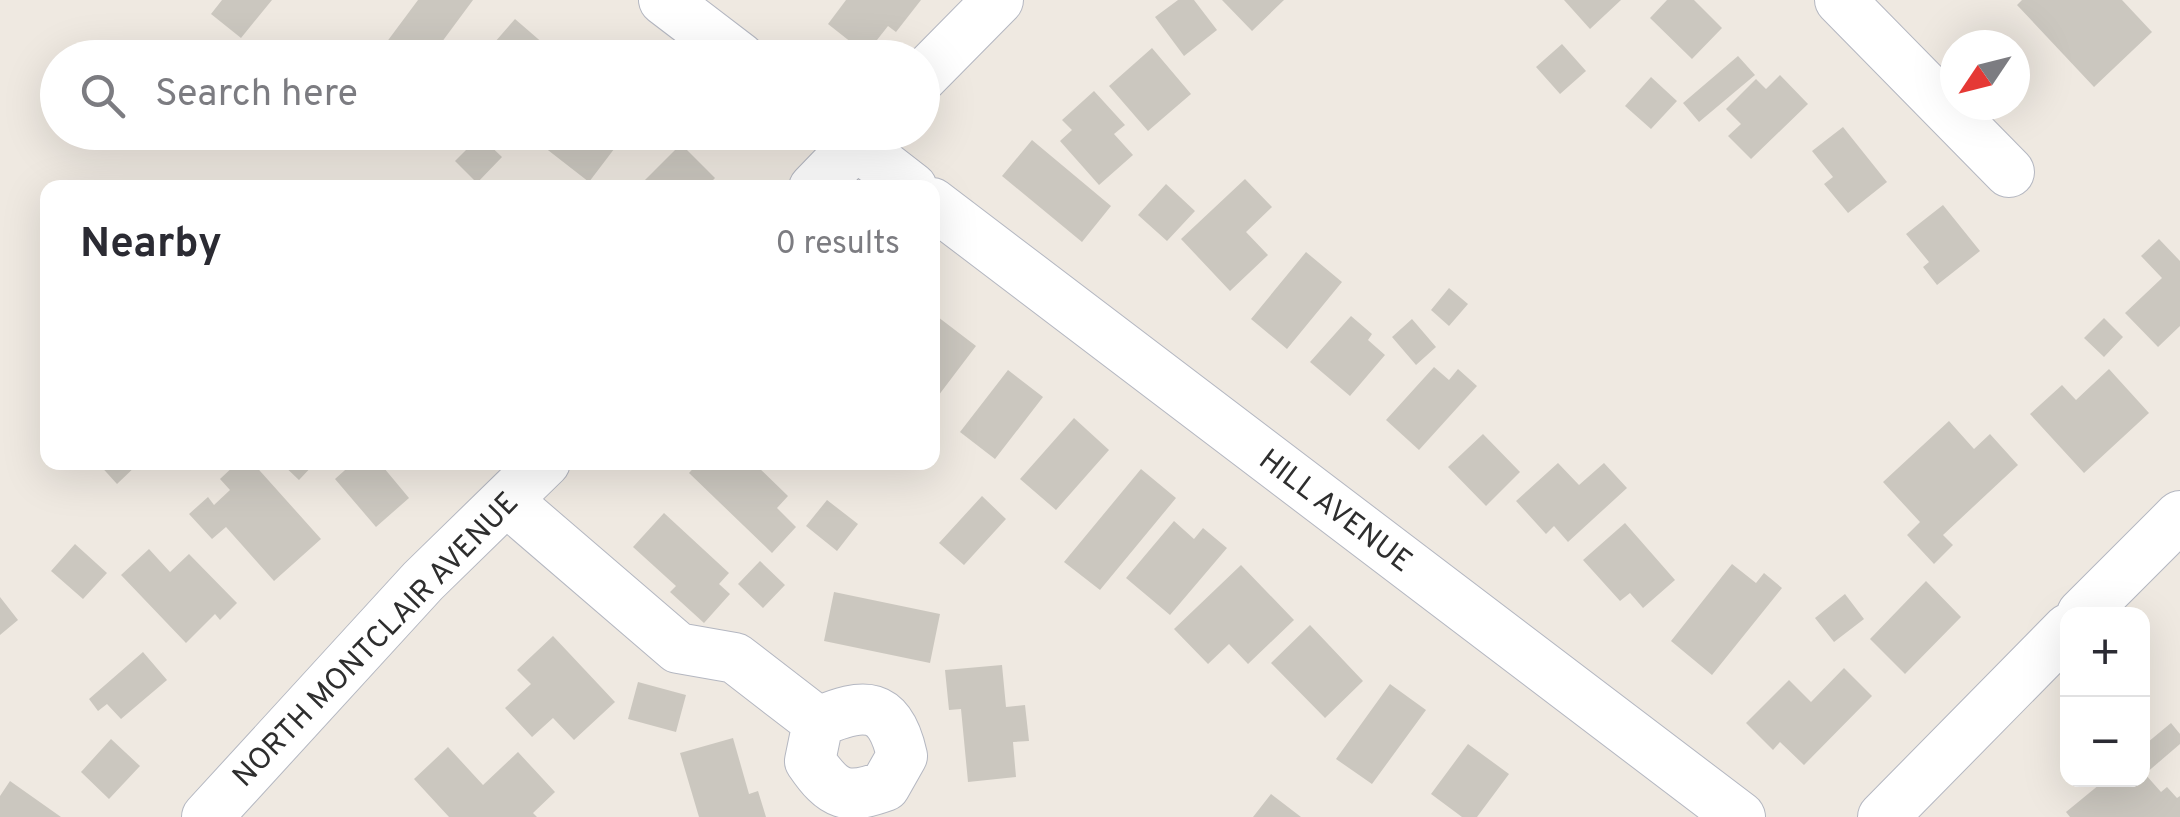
<!DOCTYPE html>
<meta charset="utf-8">
<style>
body{margin:0;font-family:Overpass,sans-serif;background:#f2f2f3;color:#2b2b33}
.controls{position:absolute;right:30px;bottom:30px;display:grid;overflow:hidden;border-radius:20px;box-shadow:0 10px 40px #0002}
.controls button{width:90px;height:90px;display:grid;place-items:center;padding:0;border:0;border-bottom:2px solid #e1e1e2;background:#fff;color:#2b2b33;font:50px sans-serif}
.compass{position:absolute;left:1940px;top:30px;width:90px;height:90px;border-radius:50%;background:#fff;box-shadow:0 10px 40px #0002;rotate:235deg}
.list{margin:0;padding:0;list-style:none}
h2{display:flex;justify-content:space-between;align-items:center;height:130px;margin:0;padding:0 40px;font-size:42px}
h2 small{font-size:32px;font-weight:400;color:#7c7c81}
.icon{flex:none;width:55px;height:55px;fill:none;stroke:currentColor;stroke-width:2;stroke-linecap:round;stroke-linejoin:round}
.map{position:relative;flex:none;width:2180px;height:817px;overflow:hidden}
.search{position:absolute;background:#fff;box-shadow:0 10px 40px #0002;left:40px;top:40px;width:900px;height:110px;display:flex;align-items:center;gap:25px;box-sizing:border-box;padding:0 35px;border-radius:55px;color:#7c7c81;font-size:38px}
.panel{position:absolute;background:#fff;box-shadow:0 10px 40px #0002;left:40px;top:180px;width:900px;height:290px;border-radius:20px}
.map>svg:first-child{display:block}
.building{fill:#cbc7bf}
.lines{fill:none;stroke-linecap:round;stroke-linejoin:round}
.minor-casing{stroke:#b4b7c1;stroke-width:52}
.minor{stroke:#fff;stroke-width:50}
.labels{text-anchor:middle;stroke-width:8;stroke-linejoin:round;paint-order:stroke}
.street-label{font-size:30px;fill:#2e2e2e;stroke:#fff}
</style>
<div class="map">
<svg width="2180" height="817" viewBox="0 0 2180 817">
<rect width="100%" height="100%" fill="#efe9e1"/>
<path class="building" d="M 222,0 L 272,0 L 241,38 L 211,14 Z
M 418,0 L 473,0 L 430,58 L 405,58 L 386,43 Z
M 846,0 L 921,0 L 896,32 L 888,26 L 866,54 L 828,24 Z
M 1178,0 L 1194,0 L 1217,30 L 1184,56 L 1155,17 Z
M 1222,0 L 1284,0 L 1252,31 Z
M 1564,0 L 1621,0 L 1590,29 Z
M 1667,0 L 1694,0 L 1722,28 L 1692,59 L 1650,18 Z
M 2022,0 L 2122,0 L 2152,32 L 2094,87 L 2017,5 Z
M 515,19 L 552,51 L 546,58 L 481,58 Z
M 1562,44 L 1586,71 L 1560,94 L 1536,67 Z
M 1152,48 L 1191,94 L 1148,131 L 1109,86 Z
M 1738,56 L 1755,75 L 1699,122 L 1683,103 Z
M 1780,75 L 1808,104 L 1751,159 L 1728,136 L 1741,124 L 1726,109 L 1756,79 L 1766,89 Z
M 1651,77 L 1677,101 L 1651,129 L 1625,106 Z
M 1094,91 L 1125,125 L 1114,134 L 1133,155 L 1099,185 L 1060,141 L 1072,130 L 1062,120 Z
M 1843,127 L 1887,182 L 1848,213 L 1824,184 L 1833,177 L 1812,151 Z
M 556,132 L 627,132 L 589,182 L 544,147 Z
M 480,136 L 502,157 L 477,183 L 455,161 Z
M 1032,140 L 1111,206 L 1082,242 L 1002,176 Z
M 681,144 L 715,178 L 705,188 L 637,188 Z
M 1245,179 L 1272,207 L 1246,232 L 1268,255 L 1230,291 L 1181,239 Z
M 1166,184 L 1195,211 L 1167,241 L 1138,215 Z
M 1943,205 L 1980,251 L 1937,285 L 1923,267 L 1929,262 L 1906,234 Z
M 2159,239 L 2180,261 L 2180,326 L 2158,347 L 2125,313 L 2162,278 L 2141,256 Z
M 1306,252 L 1342,282 L 1287,349 L 1251,319 Z
M 1449,288 L 1468,304 L 1449,326 L 1431,310 Z
M 1351,316 L 1372,334 L 1368,340 L 1385,355 L 1350,396 L 1310,362 Z
M 938,317 L 976,346 L 932,404 L 932,324 Z
M 2104,318 L 2123,337 L 2104,357 L 2084,338 Z
M 1412,319 L 1436,347 L 1416,365 L 1392,337 Z
M 1434,367 L 1449,380 L 1458,369 L 1477,386 L 1419,450 L 1386,420 Z
M 2109,369 L 2149,413 L 2084,473 L 2030,414 L 2062,385 L 2076,400 Z
M 1008,370 L 1043,397 L 995,459 L 960,432 Z
M 1074,418 L 1109,450 L 1056,510 L 1020,479 Z
M 1949,421 L 1974,449 L 1990,434 L 2018,465 L 1943,535 L 1953,545 L 1934,564 L 1907,535 L 1920,522 L 1883,482 Z
M 1483,434 L 1520,472 L 1486,506 L 1448,467 Z
M 97,462 L 140,462 L 117,484 Z
M 238,462 L 252,462 L 321,539 L 274,581 L 226,527 L 212,539 L 189,514 L 208,497 L 214,505 L 230,490 L 220,479 Z
M 280,462 L 316,462 L 299,480 Z
M 354,462 L 379,462 L 409,498 L 376,527 L 335,479 Z
M 699,462 L 753,462 L 788,496 L 777,508 L 796,527 L 772,553 L 689,473 Z
M 1558,463 L 1579,485 L 1604,463 L 1627,488 L 1568,542 L 1554,526 L 1546,534 L 1516,501 Z
M 1141,469 L 1176,498 L 1100,590 L 1064,562 Z
M 982,496 L 1006,519 L 964,565 L 939,543 Z
M 827,500 L 858,524 L 837,551 L 806,526 Z
M 664,513 L 729,573 L 719,584 L 730,594 L 704,623 L 670,592 L 676,586 L 633,547 Z
M 1174,521 L 1194,539 L 1203,528 L 1227,548 L 1170,615 L 1126,578 Z
M 1625,523 L 1675,580 L 1643,608 L 1630,593 L 1620,601 L 1583,560 Z
M 75,544 L 107,573 L 83,599 L 51,571 Z
M 149,549 L 170,572 L 189,554 L 237,603 L 220,620 L 215,614 L 186,643 L 121,575 Z
M 760,561 L 785,585 L 763,608 L 738,584 Z
M 1732,564 L 1756,583 L 1764,573 L 1782,588 L 1712,675 L 1671,641 Z
M 1241,565 L 1294,620 L 1248,664 L 1229,644 L 1208,664 L 1174,629 Z
M 1926,581 L 1961,617 L 1905,674 L 1870,639 Z
M 834,592 L 940,614 L 930,663 L 824,641 Z
M 1845,594 L 1864,619 L 1834,642 L 1815,618 Z
M 0,597 L 18,620 L 0,635 Z
M 1310,625 L 1363,681 L 1325,718 L 1271,663 Z
M 553,636 L 615,702 L 574,740 L 553,718 L 532,737 L 505,708 L 531,684 L 517,670 Z
M 143,652 L 167,680 L 121,719 L 107,704 L 98,711 L 89,699 Z
M 1002,665 L 1006,707 L 1025,705 L 1029,741 L 1013,742 L 1016,777 L 968,782 L 961,709 L 949,710 L 945,670 Z
M 1844,668 L 1872,696 L 1804,765 L 1780,742 L 1773,750 L 1746,723 L 1789,680 L 1811,702 Z
M 638,682 L 686,695 L 676,732 L 628,719 Z
M 1390,684 L 1426,710 L 1372,784 L 1336,759 Z
M 2171,723 L 2180,734 L 2180,744 L 2145,774 L 2161,792 L 2167,787 L 2177,798 L 2180,796 L 2180,817 L 2070,817 L 2066,812 L 2105,780 L 2142,780 L 2142,747 Z
M 733,738 L 749,794 L 758,791 L 766,817 L 699,817 L 680,753 Z
M 111,739 L 140,766 L 109,799 L 81,772 Z
M 1468,744 L 1509,774 L 1477,817 L 1462,817 L 1431,794 Z
M 448,747 L 483,785 L 518,752 L 555,792 L 533,813 L 537,817 L 449,817 L 414,779 Z
M 10,781 L 61,817 L 0,817 L 0,796 Z
M 1271,794 L 1301,817 L 1253,817 Z"/>
<g class="lines">
<defs>
<path id="minor" d="M 664,0 L 740,58
M 1840,0 L 2009,172
M 922,77 L 998,0
M 840,132 L 912,188
M 814,188 L 868,132
M 932,203 L 1740,817
M 507,501 L 678,648 L 735,658 L 818,722 L 810,761 C 834,796 846,800 885,786 L 902,756 C 890,701 865,702 818,722
M 2082,614 L 2180,516
M 207,817 L 423,581 L 545,462
M 1883,817 L 2068,629"/>
</defs>
<use href="#minor" class="minor-casing"/>
<use href="#minor" class="minor"/>
</g>
<g class="labels">
<g class="street-label">
<text transform="translate(1336 510) rotate(37)" y="10">HILL AVENUE</text>
<text transform="translate(375 639) rotate(-46)" y="10">NORTH MONTCLAIR AVENUE</text>
</g>
</g>
</svg>
<div class="controls">
<button>+</button>
<button>−</button>
</div>
<svg class="compass" viewBox="-18 -18 36 36"><path d="M0-13l5 13h-10z" fill="#e53935"/><path d="M0 13l5-13h-10z" fill="#7c7c81"/></svg>
<div class="search"><svg class="icon" aria-label="search" viewBox="0 0 24 24"><circle cx="10" cy="10" r="6"/><path d="M15 15l6 6"/></svg>Search here</div>
<section class="panel">
<h2>Nearby<small>0 results</small></h2>
<ul class="list">
</ul>
</section>
</div>
